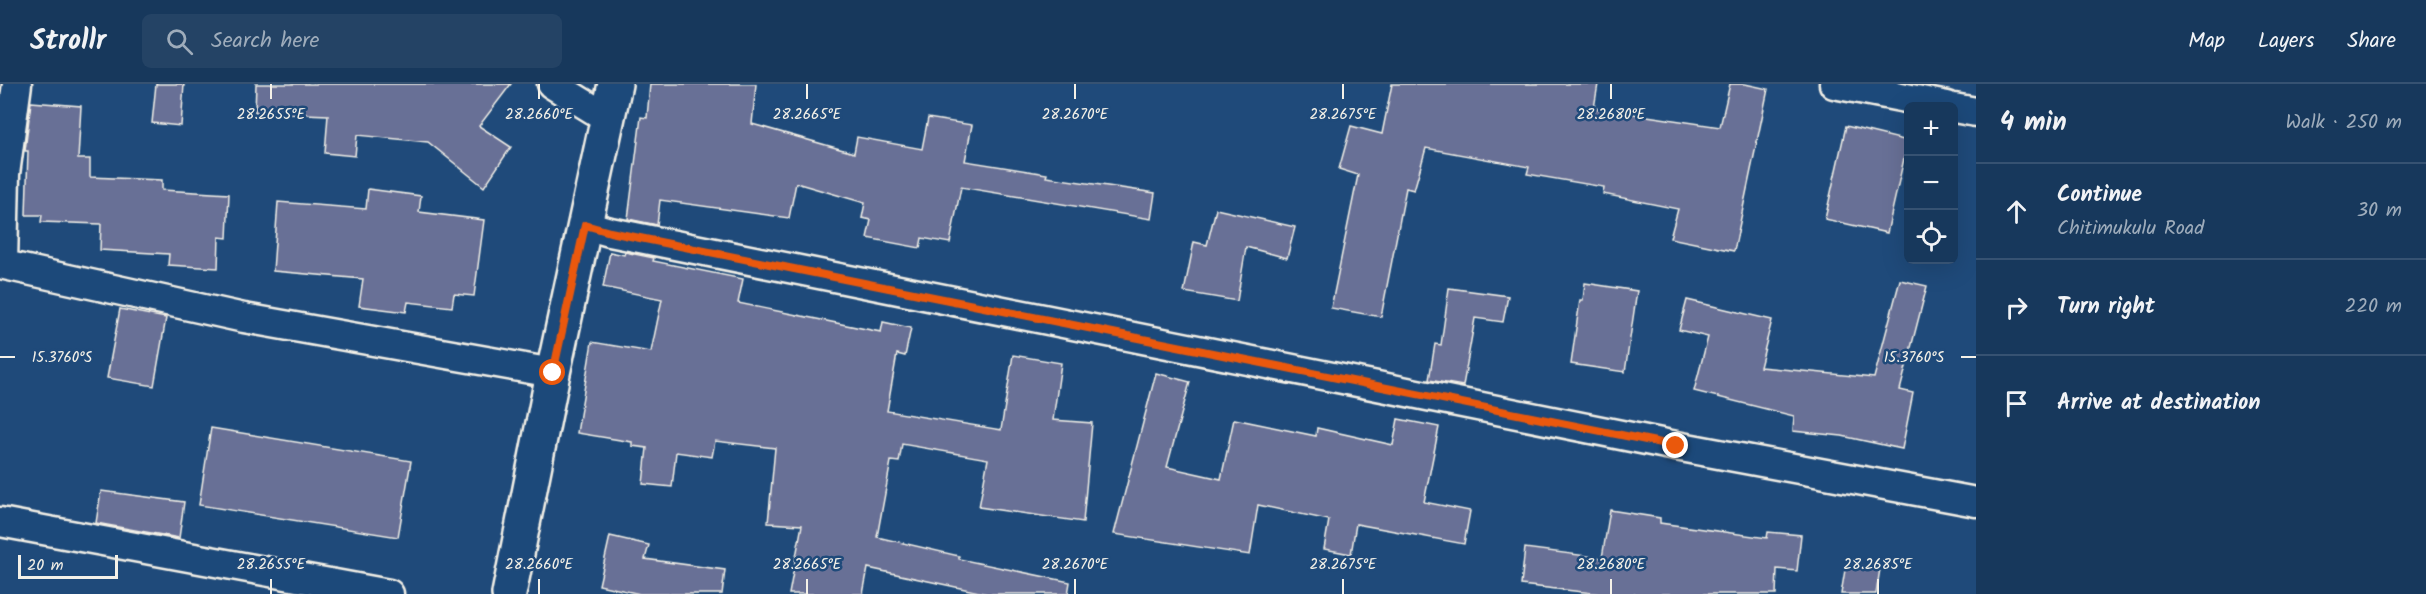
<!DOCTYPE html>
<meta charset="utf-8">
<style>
body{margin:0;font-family:Kalam,sans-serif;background:#244365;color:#f1f3f6}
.controls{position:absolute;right:18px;top:18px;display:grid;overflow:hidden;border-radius:9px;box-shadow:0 6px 24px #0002}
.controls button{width:54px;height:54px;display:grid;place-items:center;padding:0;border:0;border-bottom:2px solid #365272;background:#17385c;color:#f1f3f6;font:30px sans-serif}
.scale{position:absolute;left:18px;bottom:15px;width:100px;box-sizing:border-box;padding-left:6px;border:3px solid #f4f1e8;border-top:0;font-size:16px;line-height:21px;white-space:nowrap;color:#f4f1e8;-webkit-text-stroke:4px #1f4a7a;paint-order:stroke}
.stop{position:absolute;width:18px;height:18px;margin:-14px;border:4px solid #ea580c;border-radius:50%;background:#fff}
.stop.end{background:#ea580c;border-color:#fff;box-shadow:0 2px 6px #0008}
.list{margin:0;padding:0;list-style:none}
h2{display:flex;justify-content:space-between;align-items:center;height:78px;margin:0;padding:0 24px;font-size:26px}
h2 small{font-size:20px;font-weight:400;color:#9eacbb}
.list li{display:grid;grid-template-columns:39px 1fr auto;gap:18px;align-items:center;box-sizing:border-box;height:96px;padding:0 24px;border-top:2px solid #365272}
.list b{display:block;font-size:22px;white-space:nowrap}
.list p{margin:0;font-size:20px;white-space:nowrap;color:#9eacbb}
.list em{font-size:20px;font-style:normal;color:#9eacbb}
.icon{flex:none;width:33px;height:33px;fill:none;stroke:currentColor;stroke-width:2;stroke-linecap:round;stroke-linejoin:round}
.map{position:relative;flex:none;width:1976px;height:510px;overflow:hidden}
header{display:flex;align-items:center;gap:36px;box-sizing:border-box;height:84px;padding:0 30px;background:#17385c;border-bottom:2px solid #365272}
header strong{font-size:28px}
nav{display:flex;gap:33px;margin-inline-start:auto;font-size:21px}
.search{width:420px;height:54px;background:#244365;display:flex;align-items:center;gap:15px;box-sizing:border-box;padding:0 21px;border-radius:9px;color:#9eacbb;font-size:22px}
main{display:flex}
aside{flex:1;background:#17385c}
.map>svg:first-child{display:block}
.building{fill:#676f96;stroke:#f4f1e8;stroke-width:1.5}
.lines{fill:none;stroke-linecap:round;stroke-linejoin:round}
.street-casing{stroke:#f4f1e8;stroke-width:33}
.secondary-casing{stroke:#f4f1e8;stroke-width:38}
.street{stroke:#1f4a7a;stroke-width:28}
.secondary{stroke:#1f4a7a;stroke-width:33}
.route{stroke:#ea580c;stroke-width:8}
.ticks{fill:none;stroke:#f4f1e8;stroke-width:2}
.ticks-label{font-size:15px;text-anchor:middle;fill:#f4f1e8;stroke:#1f4a7a;stroke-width:5;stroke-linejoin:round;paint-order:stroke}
</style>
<header>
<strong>Strollr</strong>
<div class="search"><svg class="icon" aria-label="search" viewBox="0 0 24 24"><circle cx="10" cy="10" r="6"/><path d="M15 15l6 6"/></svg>Search here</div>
<nav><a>Map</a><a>Layers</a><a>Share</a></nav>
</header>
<main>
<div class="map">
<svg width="1976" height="510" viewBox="0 0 1976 510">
<rect width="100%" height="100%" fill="#1f4a7a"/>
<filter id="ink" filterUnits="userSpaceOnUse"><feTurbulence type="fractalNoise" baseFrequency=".0167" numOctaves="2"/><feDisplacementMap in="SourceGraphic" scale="12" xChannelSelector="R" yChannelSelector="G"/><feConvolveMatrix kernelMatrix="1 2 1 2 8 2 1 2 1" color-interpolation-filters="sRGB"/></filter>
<g filter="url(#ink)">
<path class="building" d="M 156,0 L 184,0 L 181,42 L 152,39 Z
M 256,0 L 511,0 L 479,42 L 511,63 L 484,103 L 428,58 L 357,51 L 355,72 L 325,69 L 328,31 L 255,28 Z
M 650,0 L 756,0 L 752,40 L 854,69 L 857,53 L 922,65 L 928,34 L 972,41 L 965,77 L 1047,90 L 1046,93 L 1155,109 L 1151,135 L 961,103 L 950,159 L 922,154 L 920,164 L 867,154 L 871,136 L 862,134 L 865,119 L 796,99 L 789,134 L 660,116 L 657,141 L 628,135 L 641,33 L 647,34 Z
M 1392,0 L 1598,0 L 1594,24 L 1720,43 L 1730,0 L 1745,0 L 1768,5 L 1734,167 L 1670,154 L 1678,125 L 1603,110 L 1604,103 L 1527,90 L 1529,83 L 1426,64 L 1414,106 L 1406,104 L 1381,233 L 1331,224 L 1358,91 L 1339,85 L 1351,42 L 1382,50 Z
M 31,18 L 81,22 L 78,75 L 90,75 L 90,93 L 162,96 L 162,106 L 229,110 L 227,154 L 219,153 L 218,184 L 168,181 L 169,170 L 100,166 L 101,140 L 41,138 L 42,131 L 26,131 L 28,67 L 25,67 Z
M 1846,42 L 1908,57 L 1887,149 L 1825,135 Z
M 368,105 L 421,112 L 419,128 L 484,136 L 474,212 L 454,210 L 452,223 L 408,218 L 406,228 L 359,222 L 363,195 L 273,187 L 278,118 L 366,125 Z
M 1216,125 L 1295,143 L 1287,174 L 1246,163 L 1237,217 L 1184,208 L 1194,158 L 1207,161 Z
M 610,168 L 624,171 L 625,168 L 654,174 L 653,177 L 743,195 L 738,219 L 881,248 L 883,238 L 911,244 L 905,272 L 897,270 L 887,327 L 1001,346 L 1013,271 L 1061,279 L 1053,336 L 1092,339 L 1083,438 L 979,423 L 988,375 L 902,360 L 899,378 L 891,377 L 877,453 L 959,472 L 959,475 L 1070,498 L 1068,510 L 988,510 L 868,484 L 863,510 L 789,510 L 802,441 L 768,439 L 775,364 L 715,357 L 712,373 L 676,368 L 672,403 L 643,400 L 647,364 L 632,362 L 632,358 L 577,349 L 592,258 L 651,268 L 662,215 L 603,203 Z
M 1900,196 L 1927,202 L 1900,306 L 1913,309 L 1902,365 L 1842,352 L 1793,347 L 1794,332 L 1694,307 L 1708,253 L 1679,246 L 1687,216 L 1772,236 L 1760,283 L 1874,294 Z
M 1585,199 L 1637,207 L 1625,288 L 1571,280 L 1580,216 L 1583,216 Z
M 1449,204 L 1508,212 L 1503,238 L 1475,234 L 1463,302 L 1429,296 L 1435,260 L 1441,261 Z
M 120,225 L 166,234 L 154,302 L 107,294 Z
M 1156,289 L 1190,298 L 1167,383 L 1221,395 L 1234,335 L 1316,352 L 1317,344 L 1393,361 L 1398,335 L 1439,343 L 1424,418 L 1470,427 L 1464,460 L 1356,440 L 1351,470 L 1324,465 L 1329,436 L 1258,421 L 1250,471 L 1114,450 Z
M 211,344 L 411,377 L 398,453 L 199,421 Z
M 101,407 L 184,418 L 179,454 L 96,439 Z
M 1610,426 L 1660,434 L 1660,439 L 1767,454 L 1768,448 L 1801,451 L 1797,487 L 1777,485 L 1776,510 L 1601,510 L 1521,501 L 1525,464 L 1602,474 Z
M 610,452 L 649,461 L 645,475 L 725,486 L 722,510 L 640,510 L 599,501 Z
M 1846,480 L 1880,485 L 1876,510 L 1841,510 Z"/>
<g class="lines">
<defs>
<path id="street" d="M 552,0 L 609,35
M 1834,0 L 1947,22
M 1954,24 L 1976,28
M 585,141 L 610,148 L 1676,362 L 1976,418
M 0,180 L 244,234 L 553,289
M 3,180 L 5,90 L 17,0
M 0,438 L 389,510"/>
<path id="secondary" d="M 509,510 L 553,289 L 615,0"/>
</defs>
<use href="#street" class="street-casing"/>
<use href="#secondary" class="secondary-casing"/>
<use href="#street" class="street"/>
<use href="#secondary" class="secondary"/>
</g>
</g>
<g class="lines" filter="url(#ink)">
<path class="route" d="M 553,289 L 585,141 L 610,148 L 1676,362"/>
</g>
<path class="ticks" d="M 271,0 L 271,15M 539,0 L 539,15M 807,0 L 807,15M 1075,0 L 1075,15M 1343,0 L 1343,15M 1611,0 L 1611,15M 0,273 L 15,273M 1961,273 L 1976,273M 271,495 L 271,510M 539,495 L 539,510M 807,495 L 807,510M 1075,495 L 1075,510M 1343,495 L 1343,510M 1611,495 L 1611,510M 1878,495 L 1878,510"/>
<g class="ticks-label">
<text x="271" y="35">28.2655°E</text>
<text x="539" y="35">28.2660°E</text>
<text x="807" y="35">28.2665°E</text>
<text x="1075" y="35">28.2670°E</text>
<text x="1343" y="35">28.2675°E</text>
<text x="1611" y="35">28.2680°E</text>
<text x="62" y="278">15.3760°S</text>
<text x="1914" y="278">15.3760°S</text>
<text x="271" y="485">28.2655°E</text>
<text x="539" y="485">28.2660°E</text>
<text x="807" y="485">28.2665°E</text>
<text x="1075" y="485">28.2670°E</text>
<text x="1343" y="485">28.2675°E</text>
<text x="1611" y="485">28.2680°E</text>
<text x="1878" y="485">28.2685°E</text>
</g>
</svg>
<div class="controls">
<button>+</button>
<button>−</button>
<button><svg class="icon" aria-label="locate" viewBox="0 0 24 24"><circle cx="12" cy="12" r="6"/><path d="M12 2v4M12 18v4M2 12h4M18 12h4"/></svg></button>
</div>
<div class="scale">20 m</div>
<div class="stop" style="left:553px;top:289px"></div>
<div class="stop end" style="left:1676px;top:362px"></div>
</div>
<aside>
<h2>4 min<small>Walk · 250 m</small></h2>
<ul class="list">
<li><svg class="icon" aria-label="ahead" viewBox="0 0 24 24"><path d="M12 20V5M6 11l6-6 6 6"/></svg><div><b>Continue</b><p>Chitimukulu Road</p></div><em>30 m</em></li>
<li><svg class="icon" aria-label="right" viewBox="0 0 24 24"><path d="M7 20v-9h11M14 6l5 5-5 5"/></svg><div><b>Turn right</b></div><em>220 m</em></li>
<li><svg class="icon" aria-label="arrive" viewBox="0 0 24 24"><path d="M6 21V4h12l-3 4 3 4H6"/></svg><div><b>Arrive at destination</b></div></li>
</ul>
</aside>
</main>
